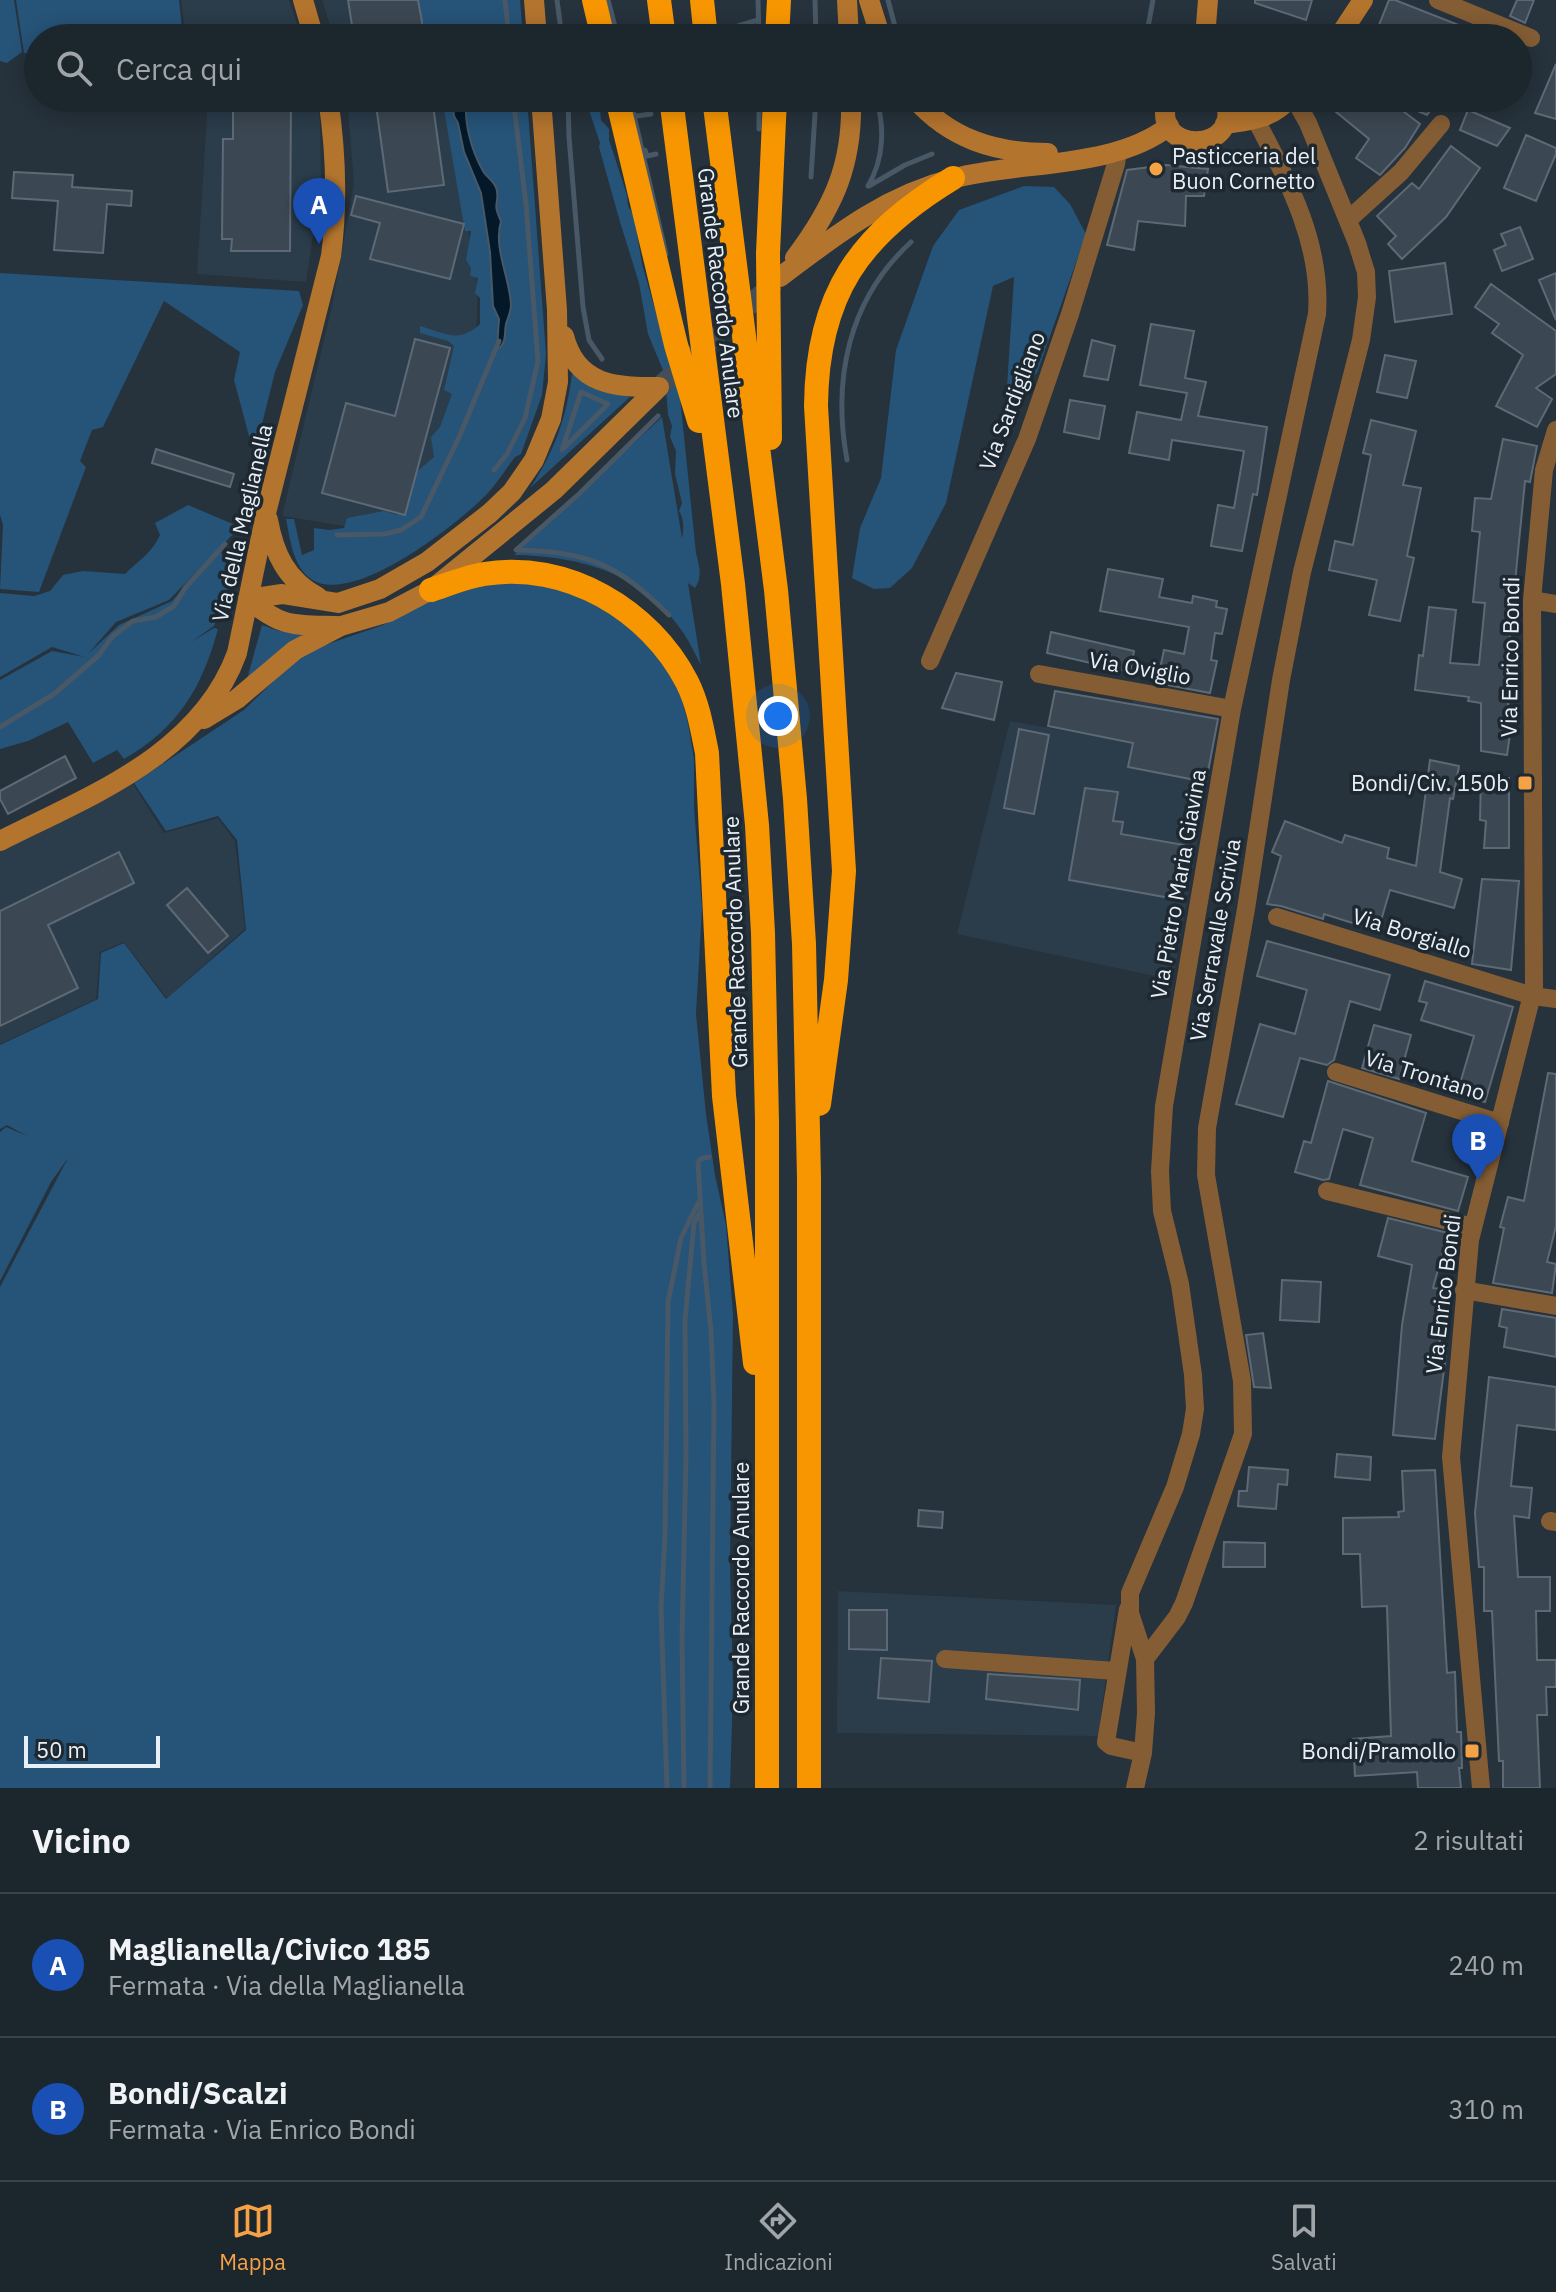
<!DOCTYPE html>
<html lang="it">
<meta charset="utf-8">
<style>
body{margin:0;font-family:"IBM Plex Sans",sans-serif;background:#252e35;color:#f1f3f6}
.scale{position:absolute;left:24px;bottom:20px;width:136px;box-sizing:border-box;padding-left:8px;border:4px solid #e8eff6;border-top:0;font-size:22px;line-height:28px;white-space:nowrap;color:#e8eff6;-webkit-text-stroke:6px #1d2831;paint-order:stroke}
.you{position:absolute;left:778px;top:716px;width:28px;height:28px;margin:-20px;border:6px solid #fff;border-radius:50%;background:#1a73e8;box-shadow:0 0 0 12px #1a73e833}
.badge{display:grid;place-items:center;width:52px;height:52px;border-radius:50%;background:#f5a246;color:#fff;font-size:26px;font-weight:700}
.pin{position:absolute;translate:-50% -66px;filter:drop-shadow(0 2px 4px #0008)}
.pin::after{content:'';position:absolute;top:42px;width:28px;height:24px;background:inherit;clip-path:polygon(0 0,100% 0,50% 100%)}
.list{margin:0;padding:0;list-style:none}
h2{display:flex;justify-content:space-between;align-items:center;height:104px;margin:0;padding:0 32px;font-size:34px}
h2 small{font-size:26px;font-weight:400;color:#a0a5aa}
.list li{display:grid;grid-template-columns:52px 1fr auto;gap:24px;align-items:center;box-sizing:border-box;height:144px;padding:0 32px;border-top:2px solid #3a4349}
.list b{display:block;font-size:30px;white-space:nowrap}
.list p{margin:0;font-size:26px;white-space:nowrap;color:#a0a5aa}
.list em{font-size:26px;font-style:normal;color:#a0a5aa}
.icon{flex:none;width:44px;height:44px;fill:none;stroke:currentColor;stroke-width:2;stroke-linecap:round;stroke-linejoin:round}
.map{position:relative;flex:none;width:1556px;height:1788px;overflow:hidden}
.search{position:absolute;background:#1c262d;box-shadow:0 4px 20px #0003;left:24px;right:24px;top:24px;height:88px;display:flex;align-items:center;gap:20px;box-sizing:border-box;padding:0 28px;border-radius:44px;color:#a0a5aa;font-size:30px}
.sheet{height:392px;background:#1c262d}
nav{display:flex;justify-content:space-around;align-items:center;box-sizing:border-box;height:112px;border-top:2px solid #3a4349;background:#1c262d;font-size:22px;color:#a0a5aa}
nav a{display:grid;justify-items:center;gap:4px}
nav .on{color:#f5a246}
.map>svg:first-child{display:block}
.built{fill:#2b3c4a}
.green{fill:#265378}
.water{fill:#031829;stroke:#485866;stroke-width:2}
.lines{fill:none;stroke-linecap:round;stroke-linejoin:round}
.stream{stroke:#485866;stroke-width:5}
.building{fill:#3b4752;stroke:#5d6a75;stroke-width:2}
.secondary-tunnel{stroke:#434e58;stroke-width:20;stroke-dasharray:20 10;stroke-linecap:butt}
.street{stroke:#845d34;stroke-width:18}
.secondary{stroke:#b3742e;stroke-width:20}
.highway{stroke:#f79600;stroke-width:24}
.poi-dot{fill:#f5a246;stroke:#1d2831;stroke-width:3}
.labels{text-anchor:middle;stroke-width:7;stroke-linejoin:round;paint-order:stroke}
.poi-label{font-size:22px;fill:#e8eff6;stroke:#1d2831;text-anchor:end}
.street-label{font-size:22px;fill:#e8eff6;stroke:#1d2831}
</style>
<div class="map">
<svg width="1556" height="1788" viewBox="0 0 1556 1788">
<rect width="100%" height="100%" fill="#26323c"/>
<path class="built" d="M 181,0 L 289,0 L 302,38 L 186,38 Z
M 322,0 L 428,0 L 435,38 L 334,38 Z
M 208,98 L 317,98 L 320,122 L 321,182 L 306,282 L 197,274 Z
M 347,98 L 446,98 L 478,289 L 476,333 L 416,508 L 400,522 L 356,528 L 282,516 L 332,306 L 354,184 Z
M 1133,700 L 1219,718 L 1173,980 L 957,934 L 1010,721 L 1123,741 Z
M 133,784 L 164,833 L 218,818 L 235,841 L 245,929 L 167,998 L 124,942 L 100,952 L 96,999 L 0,1044 L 0,849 Z
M 838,1591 L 1116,1605 L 1098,1736 L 837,1733 Z"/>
<path class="green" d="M 0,0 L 14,0 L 22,52 L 7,63 L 0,61 Z
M 16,0 L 179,0 L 183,38 L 38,38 L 38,53 L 24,53 Z
M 417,0 L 520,0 L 523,38 L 427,38 L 424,22 L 420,22 Z
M 442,98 L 527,98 L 546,354 L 542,395 L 521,454 L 515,457 C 505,470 496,485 485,496 C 455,526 352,607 311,579 C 293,567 290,539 286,519 L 294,519 L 302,555 L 314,550 L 314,528 L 329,530 L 344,528 L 347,518 L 384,511 L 397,515 L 409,478 L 434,457 L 431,437 L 440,427 L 452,394 L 444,390 L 454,346 L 448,341 L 420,333 L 420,326 C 445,333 459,344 480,324 L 480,298 L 475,293 L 478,278 L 470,276 L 471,268 L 466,260 L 471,231 L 465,231 L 463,220 Z
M 585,98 L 599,98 L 601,120 L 609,129 L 609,140 L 627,195 L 628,206 L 634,216 L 642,264 L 680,397 L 696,553 C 699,565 703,577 695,588 L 688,583 L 701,665 C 694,652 688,638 679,627 C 641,572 577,556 514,555 L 662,417 L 682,538 C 684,530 684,519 679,511 L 682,503 L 675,474 L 676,451 L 670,437 L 672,426 L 668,415 L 665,375 L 648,334 L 639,283 L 620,222 L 599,147 L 600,143 Z
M 1024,186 L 1054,187 L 1070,204 L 1086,234 L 1037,373 L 1018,389 L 1007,387 L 1014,277 L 993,286 L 946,503 L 912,568 L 890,588 L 874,589 L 852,578 L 860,528 L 881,478 L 896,350 L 933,246 L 959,210 Z
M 0,273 L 299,291 L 303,305 L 275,372 L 258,440 L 249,436 L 234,380 L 240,352 L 164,301 L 103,427 L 92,430 L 80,461 L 86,467 L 39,592 L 0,589 L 3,525 L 0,515 Z
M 572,374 L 604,392 L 630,397 L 530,488 C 554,453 567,416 572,374 Z
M 188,505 L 240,527 L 169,600 L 116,622 L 88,654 L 119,625 L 172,601 L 219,548 L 232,575 L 214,626 L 191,642 L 214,628 L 218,629 C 202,688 178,728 124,759 L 117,750 L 93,763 L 68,722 L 28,741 L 0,749 L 0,680 L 52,651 L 85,657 L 52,647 L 0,677 L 0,593 L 34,596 L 50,591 L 63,575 L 83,571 L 125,574 C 139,560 152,553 160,535 L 155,523 Z
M 523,581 L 562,589 L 624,619 L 667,666 L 680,693 L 688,723 L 694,759 L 694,808 L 702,908 L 696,1014 L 706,1114 L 715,1175 L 726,1225 L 733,1315 L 730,1565 L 733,1688 L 730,1788 L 0,1788 L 0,1287 L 68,1158 L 51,1182 L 0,1281 L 0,1132 L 6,1127 L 27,1136 L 7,1125 L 0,1129 L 0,1045 L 98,999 L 101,953 L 124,943 L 166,999 L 246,930 L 237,840 L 218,816 L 166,831 L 134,783 L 244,710 L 302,653 L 383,625 L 431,600 L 474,585 Z
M 262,625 L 279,631 L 302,632 L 301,637 L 247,679 Z"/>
<path class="water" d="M 452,98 L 467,98 C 463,120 471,150 483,171 C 487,178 496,182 497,191 C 499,206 492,202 501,221 C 493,248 510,278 511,305 C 511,312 508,317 506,324 C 504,333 507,339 500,348 L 497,347 L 499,319 L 493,306 L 490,252 L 481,193 L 464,152 L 458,123 L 454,116 Z"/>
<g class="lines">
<path class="stream" d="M 505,0 L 509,38
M 557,0 L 562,38
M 608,0 L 618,38
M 758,0 L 759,38
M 815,0 L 816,38
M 888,0 L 898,38
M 738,26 L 758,20
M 618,37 L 640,31
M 1146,38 L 1153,0
M 568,98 L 569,137 L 583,307 L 589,340 L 602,359
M 630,98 L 666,254
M 1098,105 L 1101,98
M 637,116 L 651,114
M 759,129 L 759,98
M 645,150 L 647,156 L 656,154
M 811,177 L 816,98
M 868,186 C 884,159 885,126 876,98
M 869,186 L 905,165 L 932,154
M 607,405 L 562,450 L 581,392 L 608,404
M 658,416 L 580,493 L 516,550 C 588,551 619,565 669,615
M 847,460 C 832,378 849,299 911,242
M 494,470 L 507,454 L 525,418 L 538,361 L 526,204 L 513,98
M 337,535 L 385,534 L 401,530 L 421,517 L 460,435 L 499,341
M 0,727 L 54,694 L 98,656 L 113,636 L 133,621 L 156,617 L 174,606 L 185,588 L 225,544
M 709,1157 L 700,1159 L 698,1163 L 704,1263 L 711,1331 L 714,1404 L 710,1788
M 667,1788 L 661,1607 L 665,1537 L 668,1302 L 681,1238 L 698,1203
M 684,1788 L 682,1639 L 686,1456 L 685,1320 L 694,1223 L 700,1212"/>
</g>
<path class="building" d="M 348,0 L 418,0 L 425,38 L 354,38 Z
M 1255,0 L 1312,0 L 1306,20 L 1255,3 Z
M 1389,0 L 1395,0 L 1466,28 L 1467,25 L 1486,33 L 1484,35 L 1489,38 L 1398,38 L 1377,30 Z
M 1517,0 L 1534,0 L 1525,23 L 1510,16 Z
M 1556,64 L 1556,119 L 1535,113 Z
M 233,98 L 291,98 L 290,251 L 231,251 L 232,239 L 222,239 L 223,139 L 233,139 Z
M 375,98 L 432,98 L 444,185 L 388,192 Z
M 1319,98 L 1439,98 L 1427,115 L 1406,106 L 1403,111 L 1420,124 L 1405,148 L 1380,175 L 1356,158 L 1369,139 Z
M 1468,110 L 1510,128 L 1497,146 L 1460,130 Z
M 1526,135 L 1556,148 L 1556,154 L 1536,201 L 1504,188 Z
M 1451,146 L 1480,168 L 1446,217 L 1402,259 L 1388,244 L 1396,236 L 1377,216 L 1412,183 L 1419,189 Z
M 1166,165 L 1208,169 L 1204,196 L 1186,196 L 1185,226 L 1138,221 L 1134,250 L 1107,245 L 1127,170 Z
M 14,172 L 73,175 L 72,187 L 132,191 L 131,206 L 107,204 L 103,253 L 54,250 L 58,201 L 12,198 Z
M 356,196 L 464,224 L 450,279 L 370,259 L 380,223 L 351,215 Z
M 1520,227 L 1533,259 L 1502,271 L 1494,250 L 1506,245 L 1501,234 Z
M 1445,263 L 1452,314 L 1395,322 L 1389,271 Z
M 1556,273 L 1556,320 L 1539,280 Z
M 1491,284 L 1556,331 L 1556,374 L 1536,388 L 1552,399 L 1537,427 L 1496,406 L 1523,355 L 1492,333 L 1499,324 L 1475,307 Z
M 1151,324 L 1194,331 L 1185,378 L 1206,382 L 1198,416 L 1267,427 L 1257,495 L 1253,494 L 1242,551 L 1211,546 L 1218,505 L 1234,508 L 1244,451 L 1172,440 L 1169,460 L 1129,453 L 1137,412 L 1181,420 L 1187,393 L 1140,385 Z
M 415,339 L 450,348 L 405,515 L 322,493 L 346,403 L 395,416 Z
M 1092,340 L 1115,346 L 1108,380 L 1084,376 Z
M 1385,355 L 1416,361 L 1407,398 L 1377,392 Z
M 1070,400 L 1105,406 L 1099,439 L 1064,432 Z
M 1371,420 L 1416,431 L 1403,485 L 1421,488 L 1407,556 L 1414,558 L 1400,621 L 1369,615 L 1377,580 L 1329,570 L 1335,541 L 1353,545 L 1371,455 L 1363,453 Z
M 1503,439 L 1537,446 L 1530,482 L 1525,481 L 1517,562 L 1507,667 L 1511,667 L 1507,720 L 1512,720 L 1507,755 L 1481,751 L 1481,703 L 1468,701 L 1469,697 L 1415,690 L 1419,655 L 1423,656 L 1429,607 L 1456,610 L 1450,663 L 1479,665 L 1485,603 L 1473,602 L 1480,532 L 1472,531 L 1475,498 L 1491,499 Z
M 156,449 L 234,474 L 230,487 L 152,463 Z
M 1108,569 L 1163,579 L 1159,597 L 1192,603 L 1193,596 L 1217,601 L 1216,607 L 1227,609 L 1222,634 L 1215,633 L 1211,660 L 1217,661 L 1210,693 L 1157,683 L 1164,650 L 1184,654 L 1189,627 L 1100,611 Z
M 1051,632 L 1134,651 L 1130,672 L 1047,653 Z
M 956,673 L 1002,682 L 994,720 L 942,708 Z
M 1055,691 L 1218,719 L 1206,782 L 1128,767 L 1133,743 L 1048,726 Z
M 1019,729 L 1049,735 L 1034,814 L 1004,808 Z
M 65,756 L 76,778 L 8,814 L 0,799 L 0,791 Z
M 1430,760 L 1459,766 L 1453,799 L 1450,798 L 1440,872 L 1462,879 L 1454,908 L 1390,890 L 1378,931 L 1324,914 L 1323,919 L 1281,906 L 1267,904 L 1281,856 L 1272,852 L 1285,821 L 1342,843 L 1345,835 L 1389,848 L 1387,858 L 1416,866 Z
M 1481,778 L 1509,778 L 1509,848 L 1484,848 L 1486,821 L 1480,820 Z
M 1085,788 L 1118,792 L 1113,821 L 1123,822 L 1121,834 L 1184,845 L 1176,899 L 1069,880 Z
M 119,852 L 134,883 L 48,925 L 78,988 L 0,1026 L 0,911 Z
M 1482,879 L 1519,881 L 1511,970 L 1472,964 Z
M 187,888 L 228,936 L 208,953 L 167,905 Z
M 1267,941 L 1390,975 L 1380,1010 L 1350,1001 L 1334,1060 L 1327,1065 L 1300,1058 L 1283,1117 L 1236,1104 L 1260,1024 L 1295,1034 L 1307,990 L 1257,976 Z
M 1425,981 L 1513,1007 L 1485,1102 L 1457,1094 L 1474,1036 L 1421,1020 L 1427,1003 L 1419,1001 Z
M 1374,1025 L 1411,1035 L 1399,1079 L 1362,1068 Z
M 1548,1073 L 1556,1074 L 1556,1226 L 1547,1262 L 1556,1264 L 1552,1293 L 1493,1283 L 1504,1228 L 1500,1227 L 1508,1197 L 1524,1201 Z
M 1328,1081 L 1426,1113 L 1412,1161 L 1468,1177 L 1458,1211 L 1360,1185 L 1373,1138 L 1343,1129 L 1329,1179 L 1323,1180 L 1295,1172 L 1304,1141 L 1311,1143 Z
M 1388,1218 L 1448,1233 L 1433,1288 L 1448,1290 L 1439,1346 L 1447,1347 L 1435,1439 L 1393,1435 L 1402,1325 L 1412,1265 L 1378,1256 Z
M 1282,1280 L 1321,1282 L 1319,1322 L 1280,1320 Z
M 1502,1309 L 1556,1318 L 1556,1357 L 1504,1347 L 1507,1328 L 1499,1326 Z
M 1263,1333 L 1271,1388 L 1254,1387 L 1246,1335 Z
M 1489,1377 L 1556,1387 L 1556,1430 L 1517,1425 L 1511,1486 L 1532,1488 L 1529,1518 L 1514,1516 L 1518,1577 L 1550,1577 L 1550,1611 L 1536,1611 L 1537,1660 L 1556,1660 L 1556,1687 L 1546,1687 L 1547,1715 L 1537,1715 L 1540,1788 L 1503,1788 L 1503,1761 L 1499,1761 L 1492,1611 L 1484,1611 L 1484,1567 L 1479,1567 L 1475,1513 Z
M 1337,1454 L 1371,1457 L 1370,1480 L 1335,1477 Z
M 1249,1467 L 1288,1470 L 1287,1485 L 1278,1484 L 1276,1509 L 1238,1506 L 1239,1491 L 1247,1491 Z
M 1435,1470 L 1447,1673 L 1455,1672 L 1457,1732 L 1461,1732 L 1462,1768 L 1459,1768 L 1461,1788 L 1418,1788 L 1417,1772 L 1355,1776 L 1353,1739 L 1391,1736 L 1387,1606 L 1362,1607 L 1360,1554 L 1343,1554 L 1343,1518 L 1399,1517 L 1398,1512 L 1404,1511 L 1402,1471 Z
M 919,1510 L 943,1512 L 942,1528 L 918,1526 Z
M 1224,1542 L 1265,1543 L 1265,1567 L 1223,1567 Z
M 849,1610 L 887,1610 L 887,1650 L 849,1649 Z
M 881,1658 L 932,1661 L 929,1702 L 878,1698 Z
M 988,1674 L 1080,1680 L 1078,1710 L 986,1699 Z"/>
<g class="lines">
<path class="secondary-tunnel" d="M 659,387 L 775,282"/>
<path class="street" d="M 1438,0 L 1531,38
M 1348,220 L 1401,172 L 1441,124
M 1532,600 L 1556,604
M 930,661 L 1027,439 L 1070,314 L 1116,164 L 1118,151
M 1039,674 L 1232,709
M 1277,917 L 1533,996 L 1556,999
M 1336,1072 L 1500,1123
M 1327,1191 L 1473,1227
M 1464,1290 L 1556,1306
M 1550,1521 L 1556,1522
M 1128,1609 L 1106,1742 L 1111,1746 L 1143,1753
M 945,1659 L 1116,1671
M 1145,1659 L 1130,1613 L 1130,1593 L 1175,1487 L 1191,1434 L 1195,1409 L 1193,1375 L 1180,1284 L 1162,1211 L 1160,1171 L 1164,1106 L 1232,709 L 1317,314 C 1322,243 1288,181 1256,120
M 1135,1788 L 1143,1753 L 1146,1713 L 1145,1659 L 1177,1617 L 1184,1603 L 1243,1434 L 1242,1381 L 1206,1175 L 1207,1128 L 1246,909 L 1281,680 L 1302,572 L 1361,340 L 1367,297 L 1366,272 L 1357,243 L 1308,123 L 1294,98
M 1481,1788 L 1451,1457 L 1470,1240 L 1534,987 L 1532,600 L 1544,470 L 1556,430"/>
<path class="secondary" d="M 303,0 L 314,38
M 534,0 L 537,38
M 847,0 L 849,38
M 869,0 L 881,38
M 1205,38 L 1208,0
M 1338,38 L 1363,0
M 914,98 C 950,139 995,153 1048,153
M 1168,98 C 1147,157 1247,154 1224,98
M 1225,124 C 1251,120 1272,119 1290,98
M 795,258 C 834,206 853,164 851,98
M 780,277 C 837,234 885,196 955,178 C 1020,161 1115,169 1169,126
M 564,336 C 576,385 616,388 659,387
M 268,520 C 274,553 286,580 318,597
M 248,599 L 282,594 L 338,603 L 380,589 L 427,562 L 490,513 L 512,492 L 534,460 L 551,419 L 558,382 L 557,310 L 541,98
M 248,599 C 282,628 294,625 337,626
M 204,719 L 237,699 L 295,650 L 341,626 L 389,612 L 431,590 L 554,490 L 659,387
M 0,841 C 89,796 200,755 237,653 L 266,513 L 331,256 C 338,203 336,151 328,98"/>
<path class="highway" d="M 594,0 L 603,38
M 659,0 L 664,38
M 702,0 L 706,38
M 777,38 L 779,0
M 617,98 L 676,345 L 699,421
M 671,98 L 733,584 L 757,825 L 763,933 L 767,1121 L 767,1788
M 714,98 L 776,590 L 795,799 L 804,944 L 809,1178 L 809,1788
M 770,438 L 768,253 L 775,98
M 431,590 C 449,584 466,577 484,574 C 566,560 650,610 687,682 C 698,704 702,728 707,753 L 724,1096 L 755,1363
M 819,1104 L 836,980 L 844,871 L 816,406 C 817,294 859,235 953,178"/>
</g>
<g class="poi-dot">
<circle cx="1156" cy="169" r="8"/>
<rect x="1517" y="775" width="16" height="16" rx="4"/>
<rect x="1464" y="1743" width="16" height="16" rx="4"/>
</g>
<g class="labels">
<g class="poi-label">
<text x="1172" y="164" text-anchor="start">Pasticceria del<tspan x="1172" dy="25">Buon Cornetto</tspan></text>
<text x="1509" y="791">Bondi/Civ. 150b</text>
<text x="1456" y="1759">Bondi/Pramollo</text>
</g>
<g class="street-label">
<text transform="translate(721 293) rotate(83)" y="8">Grande Raccordo Anulare</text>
<text transform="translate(1012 401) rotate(-69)" y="8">Via Sardigliano</text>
<text transform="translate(242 523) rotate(-77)" y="8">Via della Maglianella</text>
<text transform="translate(1510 657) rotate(-89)" y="8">Via Enrico Bondi</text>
<text transform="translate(1140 668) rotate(10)" y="8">Via Oviglio</text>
<text transform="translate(1178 884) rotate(-80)" y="8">Via Pietro Maria Giavina</text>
<text transform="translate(1412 933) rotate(17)" y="8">Via Borgiallo</text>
<text transform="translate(1215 940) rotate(-80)" y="8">Via Serravalle Scrivia</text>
<text transform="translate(735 942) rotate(-92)" y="8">Grande Raccordo Anulare</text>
<text transform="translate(1425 1075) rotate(17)" y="8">Via Trontano</text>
<text transform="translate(1443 1294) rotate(-83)" y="8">Via Enrico Bondi</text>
<text transform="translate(741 1588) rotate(-90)" y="8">Grande Raccordo Anulare</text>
</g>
</g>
</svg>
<div class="scale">50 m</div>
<div class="you"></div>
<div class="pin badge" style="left:319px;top:244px;background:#1a4fb4">A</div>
<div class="pin badge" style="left:1478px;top:1180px;background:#1a4fb4">B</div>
<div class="search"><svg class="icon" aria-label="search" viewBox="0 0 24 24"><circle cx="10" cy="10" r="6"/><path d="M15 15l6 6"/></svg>Cerca qui</div>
</div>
<section class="sheet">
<h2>Vicino<small>2 risultati</small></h2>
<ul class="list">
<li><span class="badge" style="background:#1a4fb4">A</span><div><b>Maglianella/Civico 185</b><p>Fermata · Via della Maglianella</p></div><em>240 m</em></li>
<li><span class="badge" style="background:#1a4fb4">B</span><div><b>Bondi/Scalzi</b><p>Fermata · Via Enrico Bondi</p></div><em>310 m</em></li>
</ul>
</section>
<nav>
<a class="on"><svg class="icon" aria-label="map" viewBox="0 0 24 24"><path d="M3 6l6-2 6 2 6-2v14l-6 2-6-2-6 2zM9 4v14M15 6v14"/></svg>Mappa</a>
<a><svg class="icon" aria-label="directions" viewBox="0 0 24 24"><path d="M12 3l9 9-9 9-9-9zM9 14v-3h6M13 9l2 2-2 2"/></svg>Indicazioni</a>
<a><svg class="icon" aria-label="saved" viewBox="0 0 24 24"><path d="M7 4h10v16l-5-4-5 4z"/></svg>Salvati</a>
</nav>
